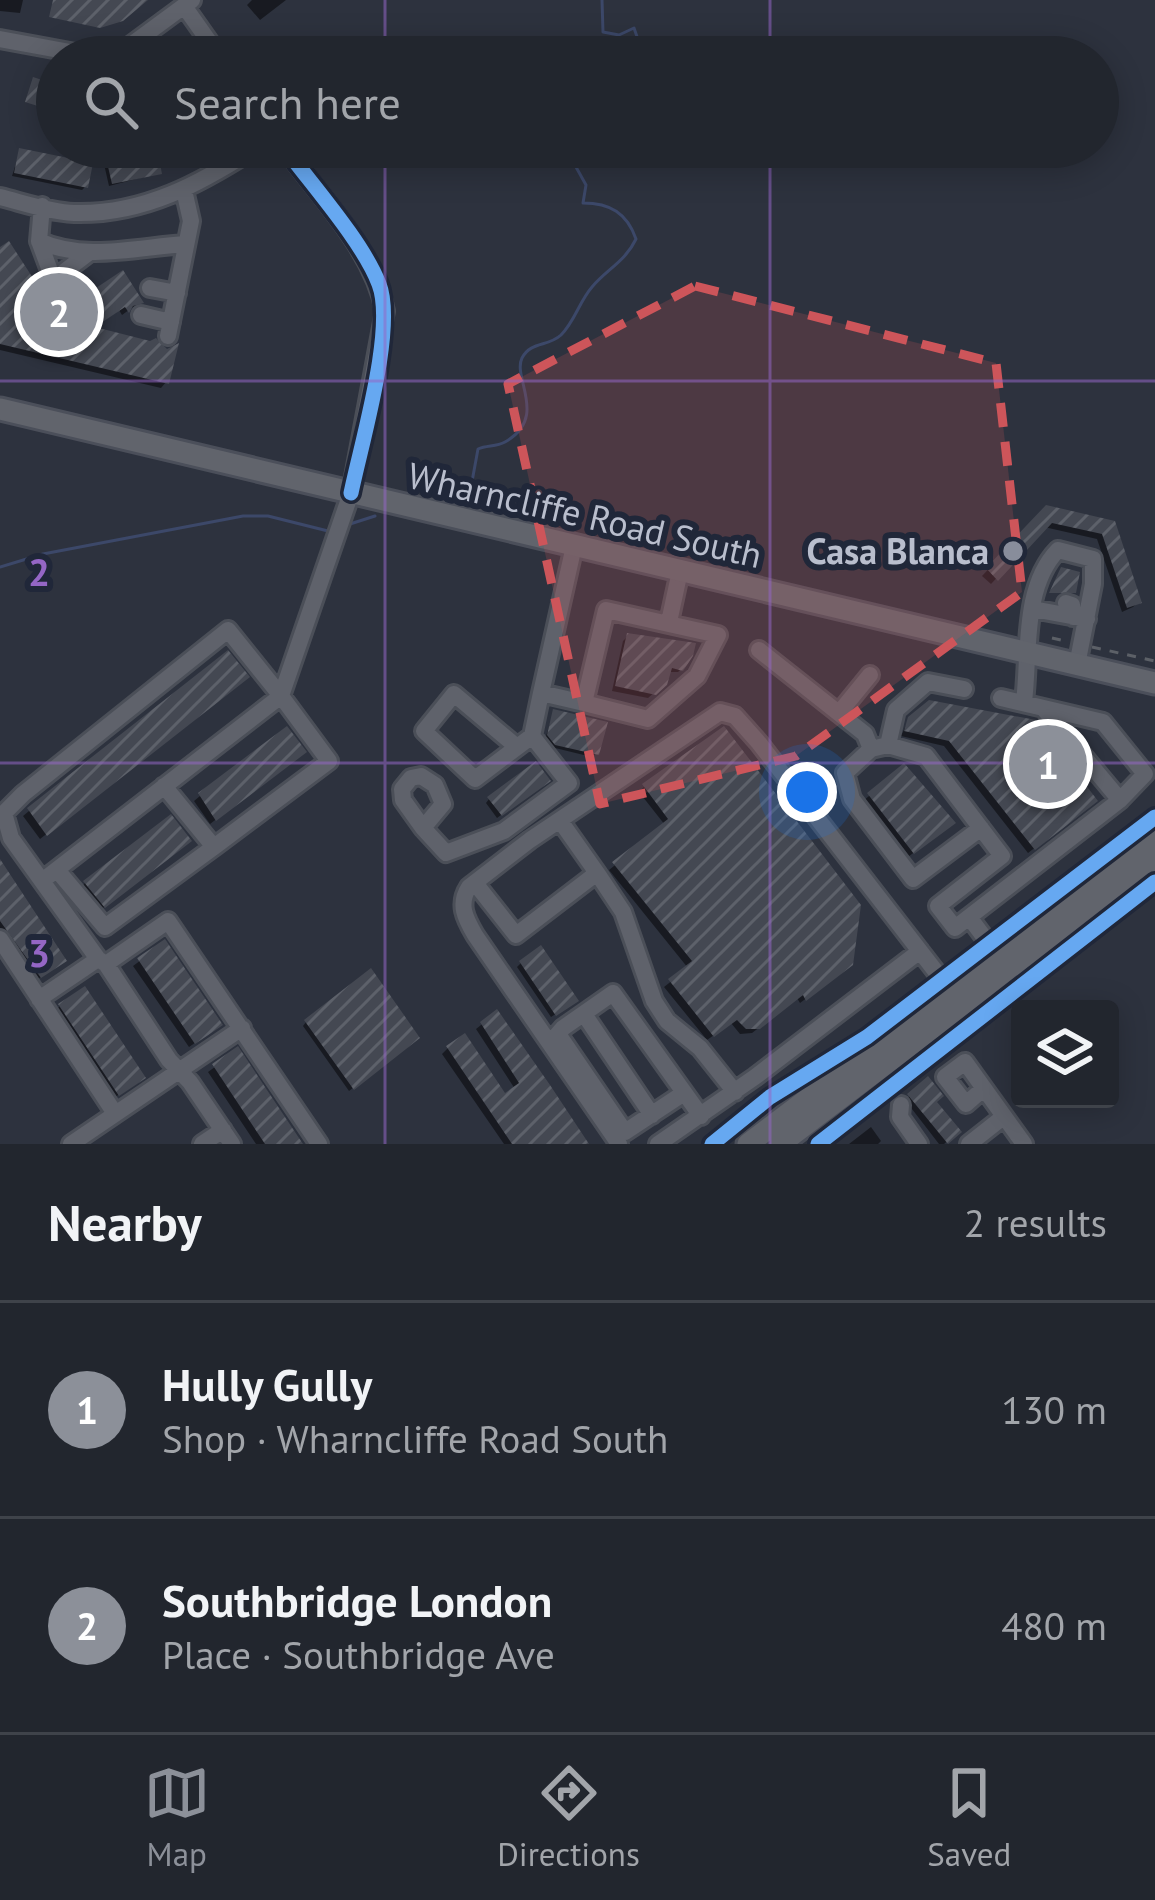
<!DOCTYPE html>
<meta charset="utf-8">
<style>
body{margin:0;font-family:"PT Sans",sans-serif;background:#2e323a;color:#f1f3f6}
.controls{position:absolute;right:36px;bottom:36px;display:grid;overflow:hidden;border-radius:12px;box-shadow:0 6px 30px #0003}
.controls button{width:108px;height:108px;display:grid;place-items:center;padding:0;border:0;border-bottom:3px solid #3f434a;background:#22262e;color:#f1f3f6;font:60px sans-serif}
.you{position:absolute;left:807px;top:792px;width:42px;height:42px;margin:-30px;border:9px solid #fff;border-radius:50%;background:#1a73e8;box-shadow:0 0 0 18px #1a73e833}
.badge{display:grid;place-items:center;width:78px;height:78px;border-radius:50%;background:#8c9099;color:#fff;font-size:39px;font-weight:700}
.pin{position:absolute;translate:-50% -50%;border:6px solid #fff;box-shadow:0 3px 12px #0006}
.list{margin:0;padding:0;list-style:none}
h2{display:flex;justify-content:space-between;align-items:center;height:156px;margin:0;padding:0 48px;font-size:51px}
h2 small{font-size:39px;font-weight:400;color:#a2a5aa}
.list li{display:grid;grid-template-columns:78px 1fr auto;gap:36px;align-items:center;box-sizing:border-box;height:216px;padding:0 48px;border-top:3px solid #3f434a}
.list b{display:block;font-size:45px;white-space:nowrap}
.list p{margin:0;font-size:39px;white-space:nowrap;color:#a2a5aa}
.list em{font-size:39px;font-style:normal;color:#a2a5aa}
.icon{flex:none;width:66px;height:66px;fill:none;stroke:currentColor;stroke-width:2;stroke-linecap:round;stroke-linejoin:round}
.map{position:relative;flex:none;width:1155px;height:1144px;overflow:hidden}
.search{position:absolute;background:#22262e;box-shadow:0 6px 30px #0003;left:36px;right:36px;top:36px;height:132px;display:flex;align-items:center;gap:30px;box-sizing:border-box;padding:0 42px;border-radius:66px;color:#a2a5aa;font-size:45px}
.sheet{height:588px;background:#22262e}
nav{display:flex;justify-content:space-around;align-items:center;box-sizing:border-box;height:168px;border-top:3px solid #3f434a;background:#22262e;font-size:33px;color:#a2a5aa}
nav a{display:grid;justify-items:center;gap:6px}
nav .on{color:#8c9099}
.map>svg:first-child{display:block}
.shadow{fill:#0007}
.lines{fill:none;stroke-linecap:round;stroke-linejoin:round}
.stream{stroke:#3c4869;stroke-width:3}
.building{fill:url(#building-hatch)}
.minor-casing{stroke:#4b4f58;stroke-width:22}
.major-casing{stroke:#4b4f5a;stroke-width:27}
.path{stroke:#5c6067;stroke-width:3;stroke-dasharray:9 9;stroke-linecap:butt}
.minor{stroke:#5f626b;stroke-width:16}
.major{stroke:#61646c;stroke-width:21}
.cycleway-casing{stroke:#202739;stroke-width:22}
.cycleway{stroke:#66a8f1;stroke-width:15}
.marked{fill:#cd555a;fill-opacity:0.2;stroke:#cd555a;stroke-width:9;stroke-dasharray:24 15;stroke-linejoin:round}
.grid{fill:none;stroke:#9466c5;stroke-width:3;stroke-opacity:0.55}
.poi-dot{fill:#888d9b;stroke:#202739;stroke-width:4.5}
.labels{text-anchor:middle;stroke-width:12;stroke-linejoin:round;paint-order:stroke}
.street-label{font-size:36px;fill:#b9becd;stroke:#202739}
.poi-label{font-size:36px;font-weight:bold;fill:#b9becd;stroke:#202739;text-anchor:end}
.grid-label{font-size:39px;text-anchor:middle;font-weight:bold;fill:#9466c5;stroke:#202739;stroke-width:12;stroke-linejoin:round;paint-order:stroke}
</style>
<div class="map">
<svg width="1155" height="1144" viewBox="0 0 1155 1144">
<defs>
<pattern id="building-hatch" width="6" height="6" patternUnits="userSpaceOnUse" patternTransform="scale(3)"><rect width="6" height="6" fill="#444852"/><path d="M-1 1l2-2M0 6l6-6M5 7l2-2" fill="none" stroke="#5d616a"/></pattern>
</defs>
<rect width="100%" height="100%" fill="#2d323e"/>
<path class="shadow" d="M 0,0 L 23,0 L 20,13 L 0,11 Z
M 252,0 L 286,0 L 260,20 L 247,5 Z
M 192,47 L 200,57 L 179,57 Z
M 167,147 L 205,147 L 175,167 L 164,150 Z
M 20,151 L 85,187 L 82,190 L 12,176 Z
M 108,160 L 159,173 L 109,186 L 104,164 Z
M 0,251 L 40,294 L 78,303 L 140,302 L 122,315 L 119,310 L 90,329 L 166,382 L 161,388 L 0,350 Z
M 1047,508 L 1113,523 L 1138,602 L 1133,607 L 1122,612 L 1097,539 L 1044,527 L 991,584 L 982,576 Z
M 628,636 L 684,666 L 678,672 L 668,672 L 664,684 L 648,698 L 612,691 L 623,641 Z
M 227,654 L 241,682 L 40,839 L 23,816 L 29,811 Z
M 554,712 L 596,753 L 592,757 L 551,747 L 545,739 Z
M 909,719 L 1089,806 L 1028,853 L 944,746 L 901,736 Z
M 297,757 L 210,824 L 194,801 L 200,796 Z
M 904,767 L 946,828 L 908,857 L 863,801 Z
M 543,784 L 497,818 L 486,803 L 489,799 Z
M 644,787 L 844,970 L 800,1003 L 797,998 L 752,1033 L 740,1034 L 731,1023 L 707,1040 L 664,987 L 688,968 L 609,870 L 665,825 L 639,792 Z
M 183,846 L 99,911 L 80,889 L 85,883 Z
M 0,873 L 58,966 L 35,981 L 0,930 Z
M 164,943 L 214,1030 L 189,1047 L 133,966 Z
M 521,963 L 571,1004 L 551,1017 L 517,967 Z
M 60,1006 L 137,1083 L 112,1099 L 55,1011 Z
M 496,1013 L 585,1144 L 504,1144 L 442,1054 L 448,1048 L 504,1097 L 515,1089 L 476,1029 Z
M 306,1022 L 416,1038 L 349,1091 L 303,1026 Z
M 237,1051 L 299,1144 L 256,1144 L 208,1072 Z
M 928,1080 L 933,1102 L 958,1132 L 944,1144 L 939,1144 L 905,1100 Z
M 871,1127 L 881,1141 L 878,1144 L 849,1144 Z"/>
<g class="lines">
<path class="stream" d="M 602,0 L 603,32 L 619,35 L 634,28 L 644,57
M 439,497 L 471,487 L 478,449 C 487,445 496,447 505,442 C 549,417 512,378 522,358 C 531,341 548,347 561,335 C 575,321 579,302 592,287 C 607,269 625,262 636,239 C 627,213 610,203 583,203 L 586,185 L 576,167 L 577,156 L 583,150 L 600,147
M 350,524 L 375,516
M 0,567 L 43,554 L 243,516 L 268,516 L 328,531"/>
</g>
<path class="building" d="M 53,0 L 148,0 L 123,21 L 100,28 L 49,17 Z
M 33,77 L 57,85 L 57,112 L 25,102 Z
M 19,148 L 93,163 L 88,188 L 14,173 Z
M 157,148 L 162,174 L 112,184 L 106,158 Z
M 9,241 L 42,292 L 78,300 L 123,270 L 144,303 L 133,306 L 129,313 L 125,307 L 95,327 L 150,341 L 156,338 L 167,349 L 179,343 L 169,384 L 0,344 L 0,247 Z
M 1046,505 L 1115,521 L 1142,603 L 1127,608 L 1102,534 L 1052,523 L 998,581 L 986,568 Z
M 1061,567 L 1080,572 L 1076,593 L 1049,593 Z
M 627,633 L 696,643 L 693,656 L 683,671 L 672,668 L 667,685 L 656,695 L 615,686 Z
M 228,650 L 250,677 L 47,836 L 27,808 Z
M 929,700 L 1036,720 L 1098,801 L 1035,850 L 949,741 L 904,731 L 908,717 Z
M 553,709 L 608,722 L 599,755 L 555,745 L 547,735 Z
M 287,726 L 307,752 L 216,821 L 198,793 Z
M 724,726 L 861,905 L 853,965 L 806,1001 L 803,995 L 760,1029 L 746,1029 L 737,1020 L 714,1037 L 668,979 L 692,961 L 612,862 L 668,819 L 642,784 Z
M 536,761 L 551,781 L 502,816 L 487,797 Z
M 904,763 L 956,823 L 914,854 L 867,793 Z
M 171,814 L 192,841 L 105,908 L 83,881 Z
M 0,859 L 67,961 L 41,978 L 0,921 Z
M 165,939 L 223,1025 L 195,1044 L 137,958 Z
M 541,945 L 579,1001 L 556,1016 L 519,961 Z
M 371,968 L 420,1038 L 354,1090 L 304,1020 Z
M 85,986 L 146,1078 L 119,1096 L 58,1004 Z
M 497,1009 L 550,1085 L 589,1144 L 512,1144 L 446,1046 L 465,1033 L 505,1093 L 519,1083 L 480,1022 Z
M 238,1046 L 265,1087 L 303,1144 L 265,1144 L 212,1064 Z
M 928,1076 L 944,1096 L 937,1102 L 962,1132 L 948,1144 L 907,1094 Z"/>
<g class="lines">
<defs>
<path id="minor" d="M 184,6 L 220,57
M 0,39 L 97,57
M 101,57 L 131,45 L 192,0
M 0,197 C 24,203 50,212 74,213 C 144,215 201,183 257,147
M 42,206 L 39,241 C 85,262 138,247 186,244
M 39,241 L 49,268
M 65,271 L 90,252
M 150,288 L 177,293
M 141,315 L 171,322
M 168,336 L 191,221 L 184,190
M 574,546 L 541,693 L 584,703 L 606,610 L 718,635 L 697,676 L 648,719 L 584,703
M 1066,603 L 1072,605 L 1073,617
M 1033,609 L 1087,619
M 669,622 L 680,571
M 759,650 L 865,734 L 871,749
M 964,689 L 928,682 L 896,710 L 888,745 L 926,756 L 1002,856 L 938,906 L 955,928 L 969,917
M 1024,702 C 1030,653 1022,587 1058,550 L 1093,559 L 1093,584 L 1077,665
M 1044,709 L 1120,800
M 839,713 L 870,675
M 888,745 L 871,749 L 845,773 L 852,799 L 913,879 L 981,828
M 517,747 L 454,694 L 424,731 L 475,779 L 532,736 L 541,693
M 423,828 L 403,800 L 402,789 L 411,778 L 421,776 L 435,785 L 443,804 L 423,828 L 446,853 L 504,831 L 569,783 L 532,736
M 57,870 L 105,927 L 214,847 L 164,786
M 597,873 L 623,912 L 654,1001 L 667,1021 L 700,1048 L 735,1092
M 42,881 L 281,696 L 329,761 L 214,847
M 475,883 L 516,935 L 597,873 L 561,822
M 0,939 L 114,1112
M 996,953 L 969,917 L 1120,800 L 1145,774 L 1103,722 L 1001,698
M 106,964 L 168,921 L 319,1144
M 39,999 L 98,959
M 584,1014 L 652,1115
M 558,1034 L 625,1132 L 684,1093
M 550,1043 L 563,1028 L 613,993 L 701,1116
M 983,1089 L 966,1104 L 945,1077 L 965,1062 L 1024,1144
M 901,1105 L 900,1117 L 919,1144
M 71,1144 L 242,1028
M 202,1144 L 223,1130
M 232,1144 L 190,1082 L 169,1060 L 106,964 L 98,959 L 11,838 L 4,813 L 23,794 L 228,630 L 281,696 L 351,493 L 385,311 C 373,249 320,197 284,147
M 619,1144 L 475,935 C 465,918 458,904 469,887 L 530,840 L 720,712 L 735,716 L 759,743 L 957,999
M 658,1144 L 755,1077 L 920,951
M 969,1144 L 1002,1118"/>
<path id="major" d="M 0,409 L 1155,683
M 748,1144 L 1155,836
M 780,1144 L 1155,860"/>
</defs>
<use href="#minor" class="minor-casing"/>
<use href="#major" class="major-casing"/>
<path class="path" d="M 1052,638 L 1065,641
M 1092,647 L 1155,661"/>
<use href="#minor" class="minor"/>
<use href="#major" class="major"/>
<defs>
<path id="cycleway" d="M 284,147 C 312,185 363,242 379,284 C 396,328 361,444 351,493
M 712,1144 L 770,1097 L 867,1037 L 1155,817
M 818,1144 L 1155,882"/>
</defs>
<use href="#cycleway" class="cycleway-casing"/>
<use href="#cycleway" class="cycleway"/>
</g>
<path class="marked" d="M 695,286 L 996,363 L 1022,592 L 796,756 L 600,804 L 508,384 Z"/>
<path class="grid" d="M 385,0 L 385,57M 770,0 L 770,57M 385,147 L 385,1144M 770,147 L 770,1144M 0,381 L 1155,381M 0,763 L 1155,763"/>
<circle class="poi-dot" cx="1013" cy="551" r="12"/>
<g class="labels">
<g class="street-label">
<text transform="translate(585 515) rotate(13)" y="13">Wharncliffe Road South</text>
</g>
<g class="poi-label">
<text x="989" y="564">Casa Blanca</text>
</g>
</g>
<g class="grid-label">
<text x="39" y="586">2</text>
<text x="39" y="967">3</text>
</g>
</svg>
<div class="controls">
<button><svg class="icon" aria-label="layers" viewBox="0 0 24 24"><path d="M12 4l9 5-9 5-9-5zM3 14l9 5 9-5"/></svg></button>
</div>
<div class="you"></div>
<div class="pin badge" style="left:1048px;top:764px">1</div>
<div class="pin badge" style="left:59px;top:312px">2</div>
<div class="search"><svg class="icon" aria-label="search" viewBox="0 0 24 24"><circle cx="10" cy="10" r="6"/><path d="M15 15l6 6"/></svg>Search here</div>
</div>
<section class="sheet">
<h2>Nearby<small>2 results</small></h2>
<ul class="list">
<li><span class="badge">1</span><div><b>Hully Gully</b><p>Shop · Wharncliffe Road South</p></div><em>130 m</em></li>
<li><span class="badge">2</span><div><b>Southbridge London</b><p>Place · Southbridge Ave</p></div><em>480 m</em></li>
</ul>
</section>
<nav>
<a class="on"><svg class="icon" aria-label="map" viewBox="0 0 24 24"><path d="M3 6l6-2 6 2 6-2v14l-6 2-6-2-6 2zM9 4v14M15 6v14"/></svg>Map</a>
<a><svg class="icon" aria-label="directions" viewBox="0 0 24 24"><path d="M12 3l9 9-9 9-9-9zM9 14v-3h6M13 9l2 2-2 2"/></svg>Directions</a>
<a><svg class="icon" aria-label="saved" viewBox="0 0 24 24"><path d="M7 4h10v16l-5-4-5 4z"/></svg>Saved</a>
</nav>
